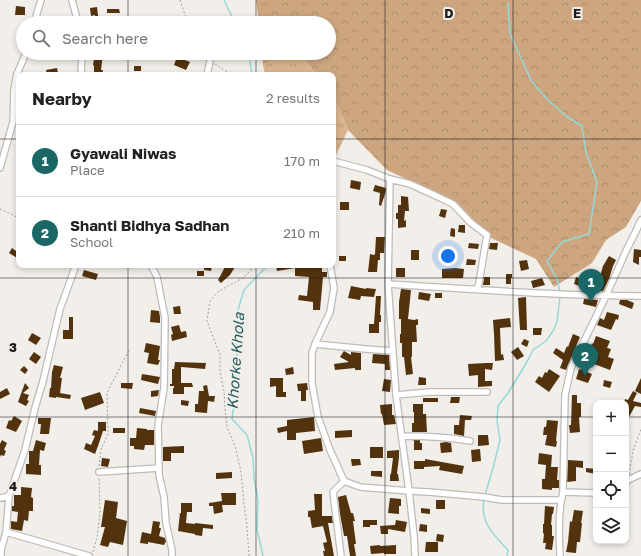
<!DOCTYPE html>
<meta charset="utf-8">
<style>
body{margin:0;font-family:"Golos Text",sans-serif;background:#f2f2f2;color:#222}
.controls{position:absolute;right:12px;bottom:12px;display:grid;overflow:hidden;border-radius:8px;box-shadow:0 2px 6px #0003}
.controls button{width:36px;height:36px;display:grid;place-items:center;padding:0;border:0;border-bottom:1px solid #e0e0e0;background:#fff;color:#222;font:20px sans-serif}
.you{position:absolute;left:448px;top:256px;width:14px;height:14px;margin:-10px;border:3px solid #fff;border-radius:50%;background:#1a73e8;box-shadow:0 0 0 6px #1a73e833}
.badge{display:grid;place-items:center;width:26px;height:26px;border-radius:50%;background:#1a6766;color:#fff;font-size:13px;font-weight:700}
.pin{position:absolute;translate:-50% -33px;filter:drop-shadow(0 1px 2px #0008)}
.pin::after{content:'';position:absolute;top:21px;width:14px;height:12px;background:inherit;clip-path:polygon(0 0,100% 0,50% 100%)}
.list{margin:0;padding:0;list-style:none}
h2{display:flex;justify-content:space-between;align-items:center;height:52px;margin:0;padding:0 16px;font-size:17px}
h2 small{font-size:13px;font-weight:400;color:#767676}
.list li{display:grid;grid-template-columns:26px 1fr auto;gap:12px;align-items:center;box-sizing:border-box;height:72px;padding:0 16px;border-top:1px solid #e0e0e0}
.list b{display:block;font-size:15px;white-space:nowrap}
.list p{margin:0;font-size:13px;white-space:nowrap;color:#767676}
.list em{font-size:13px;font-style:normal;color:#767676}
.icon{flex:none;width:22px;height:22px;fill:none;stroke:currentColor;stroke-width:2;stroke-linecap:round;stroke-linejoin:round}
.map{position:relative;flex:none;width:641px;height:556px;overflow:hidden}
.search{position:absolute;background:#fff;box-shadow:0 2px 6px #0003;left:16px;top:16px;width:320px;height:44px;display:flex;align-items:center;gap:10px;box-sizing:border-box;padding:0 14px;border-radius:22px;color:#767676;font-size:15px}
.panel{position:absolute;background:#fff;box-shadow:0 2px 6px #0003;left:16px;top:72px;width:320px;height:196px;border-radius:8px}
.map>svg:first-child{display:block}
.forest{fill:url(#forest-crowns)}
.park{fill:url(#park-tufts)}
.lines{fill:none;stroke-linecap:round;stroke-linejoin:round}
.stream{stroke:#94d9d7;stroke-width:1.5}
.building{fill:#53330d}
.minor-casing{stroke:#bfbbb7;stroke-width:8}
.path{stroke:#a29f9c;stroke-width:1;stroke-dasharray:2 2;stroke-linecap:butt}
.minor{stroke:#fff;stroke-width:5.5}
.grid{fill:none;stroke:#1c1b19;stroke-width:1;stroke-opacity:0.55}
.labels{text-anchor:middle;stroke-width:4;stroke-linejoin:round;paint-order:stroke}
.water-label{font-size:15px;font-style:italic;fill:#225c5b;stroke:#f2eeea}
.grid-label{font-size:13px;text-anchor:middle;font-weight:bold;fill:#1c1b19;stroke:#f2eeea;stroke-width:4;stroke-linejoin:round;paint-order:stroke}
</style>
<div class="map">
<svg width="641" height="556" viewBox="0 0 641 556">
<defs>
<pattern id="forest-crowns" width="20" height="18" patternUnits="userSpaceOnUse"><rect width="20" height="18" fill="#cda680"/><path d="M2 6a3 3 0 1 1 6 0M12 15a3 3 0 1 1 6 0" fill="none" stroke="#af8e6e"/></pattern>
<pattern id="park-tufts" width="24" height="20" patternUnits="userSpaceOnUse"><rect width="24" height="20" fill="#dab490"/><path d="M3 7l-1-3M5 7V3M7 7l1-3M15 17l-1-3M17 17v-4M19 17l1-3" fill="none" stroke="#ba9a7c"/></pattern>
</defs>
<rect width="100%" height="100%" fill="#f2eeea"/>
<path class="forest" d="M 256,0 L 641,0 L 641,201 L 626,227 L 606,240 L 592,263 L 554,287 L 536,259 L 491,238 L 456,202 L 387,170 L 348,130 L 333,94 L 333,75 L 317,75 L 299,53 L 329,53 L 329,23 L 259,23 Z
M 262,53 L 290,53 L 263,65 Z"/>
<path class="park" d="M 290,53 L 299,53 L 317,75 L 265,75 L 263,65 Z
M 333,94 L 348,130 L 335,157 L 333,157 Z"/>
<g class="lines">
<path class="stream" d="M 224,0 L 235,23
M 508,3 L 510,34 L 532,82 L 548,100 L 566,116 L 582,126 L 586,152 L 597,182 L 589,234 L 562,242 L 547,261 L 557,279 L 560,292
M 249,53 L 252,75
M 485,495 L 493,468 L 500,440 L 497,420 L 498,406 L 508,393 L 519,375 L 528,360 L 533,350 L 546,341 L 553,331 L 557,322 L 560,296
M 484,499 C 480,523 493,534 508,550 L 507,556
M 263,556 L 257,529 L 258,500 L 254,478 L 253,458 L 247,435 L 232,419 L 236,391 L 238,310 L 244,290 L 268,265"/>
</g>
<path class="building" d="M 16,6 L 25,7 L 25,15 L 15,15 Z
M 97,7 L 99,23 L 94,23 L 95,15 L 91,16 L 90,8 Z
M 107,9 L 119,9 L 120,13 L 107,13 Z
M 130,18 L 132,23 L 119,23 Z
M 95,53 L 103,53 L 101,70 L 103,70 L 102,75 L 94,75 L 94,66 L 93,65 Z
M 177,57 L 190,62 L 186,70 L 174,65 Z
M 134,66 L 141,66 L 141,71 L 134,71 Z
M 57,68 L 58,73 L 47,75 L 46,70 Z
M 351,180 L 361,182 L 360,190 L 350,188 Z
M 375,185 L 386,188 L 386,191 L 381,206 L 379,205 L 380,193 L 373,191 Z
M 401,196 L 408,197 L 409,211 L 405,211 L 404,221 L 406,220 L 406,227 L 398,228 L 398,219 L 396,219 L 396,213 L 398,213 L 398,205 L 401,205 Z
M 340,202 L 349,202 L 349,210 L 340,210 Z
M 441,209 L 447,210 L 445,218 L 439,216 Z
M 459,225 L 465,225 L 465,233 L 458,232 Z
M 451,228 L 455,229 L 455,237 L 450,236 Z
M 376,237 L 385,237 L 384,253 L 380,253 L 380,260 L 378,260 L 377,272 L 368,272 L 370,254 L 374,255 L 375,254 Z
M 469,243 L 479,244 L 478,249 L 468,248 Z
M 490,243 L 498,243 L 497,250 L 489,249 Z
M 12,248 L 19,253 L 19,255 L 17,258 L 9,253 Z
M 634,249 L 641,250 L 641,257 L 639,257 L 639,265 L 633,262 Z
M 411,250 L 419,250 L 419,260 L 411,260 Z
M 339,256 L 346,256 L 346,261 L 339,261 Z
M 609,256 L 616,260 L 613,266 L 609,279 L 603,291 L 587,291 L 588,289 L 574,284 L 576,277 L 590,282 L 591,280 L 595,281 L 597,276 L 600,276 L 603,266 Z
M 467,259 L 476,260 L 475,265 L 466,265 Z
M 527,260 L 529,269 L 521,271 L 519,261 Z
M 204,265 L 212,265 L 211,271 L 204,270 Z
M 226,265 L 230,265 L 235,267 L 230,275 L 221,283 L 218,280 Z
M 276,265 L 299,265 L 299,268 L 297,268 L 313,268 L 313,266 L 322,266 L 322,272 L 327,272 L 327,277 L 323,277 L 320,310 L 313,310 L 313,302 L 298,300 L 299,295 L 307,296 L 309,277 L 295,276 L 295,268 L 277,271 Z
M 396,268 L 405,268 L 405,277 L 396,277 Z
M 455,268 L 464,269 L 463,278 L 442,278 L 442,269 Z
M 84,270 L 98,274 L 96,280 L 82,276 Z
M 197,271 L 204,271 L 204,276 L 197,276 Z
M 506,274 L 512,274 L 512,278 L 511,278 L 511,284 L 506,284 Z
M 484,277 L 490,277 L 490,285 L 483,285 Z
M 542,278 L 545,285 L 533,288 L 531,281 Z
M 351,286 L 366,289 L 366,288 L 376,289 L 374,297 L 361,296 L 360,300 L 348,298 Z
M 401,289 L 411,290 L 408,319 L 414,320 L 418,319 L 418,325 L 416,325 L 417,342 L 412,342 L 412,357 L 411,357 L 413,374 L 406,375 L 404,357 L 402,357 L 402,343 L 400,343 L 400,334 L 401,334 L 401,319 L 399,319 L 399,302 Z
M 419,292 L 431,294 L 429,301 L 418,299 Z
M 435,293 L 442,293 L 442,298 L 435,298 Z
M 376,296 L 381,296 L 380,315 L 381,315 L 381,322 L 379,322 L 379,333 L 369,333 L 369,324 L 374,324 Z
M 526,297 L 527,330 L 520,330 L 518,298 Z
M 584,299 L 598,300 L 596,307 L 583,304 Z
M 620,300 L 627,300 L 634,303 L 632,309 L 619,304 Z
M 180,306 L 181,314 L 174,314 L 173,307 Z
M 151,310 L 159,311 L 160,317 L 160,323 L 150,322 Z
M 607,312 L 619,315 L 618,320 L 616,319 L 611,330 L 597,325 L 600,318 L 604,320 Z
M 69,317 L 73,317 L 73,339 L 63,339 L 63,330 L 69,330 Z
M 510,318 L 511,327 L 500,328 L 501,355 L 503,354 L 504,360 L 495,361 L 494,334 L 493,320 Z
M 179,325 L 181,332 L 186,331 L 187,337 L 172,341 L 171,335 L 173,334 L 171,327 Z
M 533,328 L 542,328 L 541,335 L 533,335 Z
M 32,333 L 41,338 L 36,345 L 28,340 Z
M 573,334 L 580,337 L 566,370 L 560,368 L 563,360 L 553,353 L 556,348 L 564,353 L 567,346 L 568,347 Z
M 596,336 L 610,341 L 607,348 L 611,349 L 608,357 L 614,359 L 610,370 L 594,364 L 598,353 L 590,350 L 592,343 L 593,344 Z
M 524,339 L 529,341 L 527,347 L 521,344 Z
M 146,343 L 160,346 L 158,360 L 160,360 L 158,365 L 147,363 L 149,353 L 144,352 Z
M 518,347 L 524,356 L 517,360 L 511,352 Z
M 344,351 L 351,355 L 351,352 L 361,353 L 361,370 L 355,370 L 355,368 L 335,370 L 334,364 L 349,362 L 340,357 Z
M 34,352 L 41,357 L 36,364 L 29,359 Z
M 373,354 L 389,355 L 390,370 L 385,370 L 385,364 L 372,363 Z
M 175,362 L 206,363 L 205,369 L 181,367 L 181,383 L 192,383 L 193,387 L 184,387 L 184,394 L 173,394 L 173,388 L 175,388 L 174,388 L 174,386 L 170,386 L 170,384 L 172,384 L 172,369 L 174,369 Z
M 486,363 L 493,363 L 492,370 L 485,369 L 485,381 L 492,381 L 492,386 L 478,387 L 478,375 L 469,376 L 468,364 Z
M 54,365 L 63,367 L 60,378 L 62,378 L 60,393 L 71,395 L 70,399 L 56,397 L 56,398 L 49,397 L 50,388 L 51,388 L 52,372 Z
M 24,366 L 28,370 L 25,374 L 20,370 Z
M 293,367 L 294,374 L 286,375 L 285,369 Z
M 549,369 L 560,376 L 549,392 L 535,382 L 539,376 L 542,378 L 545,372 L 547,373 Z
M 579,369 L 592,374 L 588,383 L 576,379 Z
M 142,374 L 160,377 L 158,384 L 141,380 Z
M 419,377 L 426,378 L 426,385 L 418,385 Z
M 270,378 L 283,378 L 283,392 L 286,392 L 286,397 L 276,397 L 276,386 L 270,387 Z
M 641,378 L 641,394 L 635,391 Z
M 384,379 L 391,380 L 390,392 L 382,391 Z
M 604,380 L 612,382 L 610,388 L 603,386 Z
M 25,383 L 29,388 L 23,393 L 29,395 L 27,400 L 29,401 L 26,406 L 18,402 Z
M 121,383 L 133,383 L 132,389 L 121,388 Z
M 307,383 L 308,390 L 306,390 L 306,401 L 301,401 L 301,391 L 298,391 L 297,384 Z
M 207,385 L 209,396 L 215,396 L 214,402 L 208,401 L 207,413 L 195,412 L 195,404 L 198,404 L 199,391 L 204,391 L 203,386 Z
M 7,388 L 10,394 L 0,399 L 0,392 Z
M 159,390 L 158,396 L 151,397 L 151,391 Z
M 633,391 L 637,393 L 633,401 L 641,403 L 641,407 L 635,406 L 629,417 L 626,416 L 626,403 L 624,403 L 625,399 L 628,400 Z
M 100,392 L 104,403 L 85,410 L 81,398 Z
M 572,395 L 577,395 L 577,403 L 581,403 L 581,417 L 579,417 L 580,432 L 570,433 L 569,425 L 571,425 Z
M 451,397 L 460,397 L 459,403 L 450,403 Z
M 423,398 L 438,398 L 438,402 L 423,402 Z
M 181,400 L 189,401 L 188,406 L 181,405 Z
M 392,404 L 392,415 L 394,415 L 396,424 L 384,425 L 382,414 L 381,414 L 380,405 Z
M 413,404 L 423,404 L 423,414 L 426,414 L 427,432 L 412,432 L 412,423 L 414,423 L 414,412 L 413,412 Z
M 140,408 L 156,411 L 155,416 L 139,413 Z
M 460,415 L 472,416 L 471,420 L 465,420 L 464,436 L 454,434 L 454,425 L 459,425 Z
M 14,416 L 22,421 L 16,432 L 6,428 L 9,420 L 11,421 Z
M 314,417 L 315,431 L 296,433 L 296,440 L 287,440 L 287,431 L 278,433 L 277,428 L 287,426 L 287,420 Z
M 38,418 L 51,418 L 49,434 L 40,434 L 41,424 L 38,424 Z
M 547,420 L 558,421 L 556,441 L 557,441 L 556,447 L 545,445 L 547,435 L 543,435 L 544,427 L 546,427 Z
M 98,422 L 106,422 L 106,431 L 103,431 L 98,446 L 95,454 L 84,449 L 86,443 L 91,445 L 95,436 L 92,435 L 94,430 L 98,431 Z
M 113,428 L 125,428 L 125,433 L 113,433 Z
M 137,428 L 147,429 L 147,430 L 154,430 L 154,445 L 145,445 L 144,450 L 134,449 L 134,446 L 130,446 L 130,438 L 136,438 Z
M 352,430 L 352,437 L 335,438 L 335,431 Z
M 478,435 L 488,435 L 489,445 L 478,446 Z
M 321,438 L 323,451 L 304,454 L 302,441 Z
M 2,440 L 7,443 L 4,450 L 6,451 L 4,456 L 1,455 L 0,457 L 0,444 Z
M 36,440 L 46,443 L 44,451 L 40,450 L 39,465 L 41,465 L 41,475 L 26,474 L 26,464 L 29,464 L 29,451 L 33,451 Z
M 420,440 L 420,443 L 422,443 L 422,450 L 414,450 L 414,441 L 413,440 Z
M 446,442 L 451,443 L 452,452 L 441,453 L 440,443 Z
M 184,446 L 184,453 L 171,453 L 171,461 L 163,461 L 163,447 Z
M 370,447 L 383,447 L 383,458 L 370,458 Z
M 480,449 L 481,461 L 472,462 L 471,450 Z
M 399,450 L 399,457 L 397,474 L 398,474 L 399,481 L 390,481 L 390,475 L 391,474 L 393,458 L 387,458 L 387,451 Z
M 539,453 L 552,455 L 551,467 L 558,467 L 557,480 L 559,480 L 559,488 L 552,488 L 552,490 L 542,489 L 542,479 L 545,479 L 546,465 L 538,464 Z
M 102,458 L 110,459 L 108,467 L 101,466 Z
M 351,459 L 360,459 L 361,465 L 352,466 Z
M 425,459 L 464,466 L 462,474 L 439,470 L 440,466 L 424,467 L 424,469 L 414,469 L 414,461 L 425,461 Z
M 568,460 L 583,461 L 583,468 L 576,467 L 576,481 L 567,482 Z
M 586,468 L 596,469 L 596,474 L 586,472 Z
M 371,471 L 382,471 L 382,477 L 371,476 Z
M 232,472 L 232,478 L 216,479 L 216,473 Z
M 21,487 L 32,488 L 31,497 L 33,498 L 33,511 L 29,511 L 28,521 L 24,520 L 22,531 L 11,529 L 11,521 L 17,522 L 18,512 L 12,511 L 12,506 L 14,506 L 14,495 L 21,495 Z
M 221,493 L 236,493 L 236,505 L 222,505 L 223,512 L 214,514 L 213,506 L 209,506 L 209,503 L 222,501 Z
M 314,494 L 322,494 L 322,516 L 332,516 L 333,523 L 328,523 L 334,556 L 324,556 L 323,551 L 325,551 L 323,543 L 327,542 L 323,526 L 312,528 L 310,517 L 308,517 L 308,511 L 315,510 Z
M 346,495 L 351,513 L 353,513 L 355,521 L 353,521 L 356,544 L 354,544 L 356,556 L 350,556 L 347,536 L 344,536 L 340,514 L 338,497 Z
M 390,498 L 401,499 L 401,506 L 399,506 L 399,514 L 388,513 Z
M 105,500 L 118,502 L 116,518 L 127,521 L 123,545 L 110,542 L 108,547 L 100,545 L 105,527 L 101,527 Z
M 436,500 L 445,500 L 445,509 L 436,509 Z
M 181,503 L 192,503 L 192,512 L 187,512 L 186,523 L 195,524 L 195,523 L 213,525 L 213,529 L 203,528 L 202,536 L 195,535 L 195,534 L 178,531 L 180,513 L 181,513 Z
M 545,506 L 554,507 L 553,514 L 552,514 L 551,525 L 552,525 L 552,536 L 554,536 L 552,550 L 545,549 L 546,543 L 543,543 L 544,534 L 543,533 L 543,524 L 544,524 Z
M 421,508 L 430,509 L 430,514 L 421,513 Z
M 574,510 L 583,511 L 581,523 L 582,523 L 580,542 L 577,542 L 576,553 L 566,552 L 568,542 L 570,521 L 572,522 Z
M 363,520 L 377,520 L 377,525 L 370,525 L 370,527 L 363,527 Z
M 396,520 L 407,522 L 405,532 L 388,529 L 388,534 L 381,534 L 380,526 L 395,525 Z
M 153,521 L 160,522 L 159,528 L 161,528 L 159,536 L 165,538 L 166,541 L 164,545 L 148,542 L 148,544 L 140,543 L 142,532 L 151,534 Z
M 420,524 L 427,525 L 427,532 L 419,531 Z
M 437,534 L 444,535 L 443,542 L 436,541 Z
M 426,542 L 438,542 L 438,552 L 425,552 Z
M 380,545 L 380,546 L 396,545 L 396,554 L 384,554 L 384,553 L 371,554 L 370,546 Z"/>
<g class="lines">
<defs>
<path id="minor" d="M 72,0 L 78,23
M 34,23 L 41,0
M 81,75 L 82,53
M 207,75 L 210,61
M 333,161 L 367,170 L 390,179 L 410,184 L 432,194 L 453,204 L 471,223 L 487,235 L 479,283 L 477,289
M 0,168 L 13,122 L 14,89 L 17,74 L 26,53
M 390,179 L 388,284 L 396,395 L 409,491 L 414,536 L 415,556
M 151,265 L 157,277 L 165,318 L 164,388 L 158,426 L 159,468 L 159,475 L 164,497 L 166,523 L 172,550 L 172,556
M 330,265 L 334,288 L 330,312 L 315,344 L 312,353 L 312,383 L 318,417 L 330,450 L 344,481 L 333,492 L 341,556
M 388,284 C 472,289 556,296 641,296
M 315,344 L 366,349 L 393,351
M 396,395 L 430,392 L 487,392
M 402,436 C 425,436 447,437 470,441
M 99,472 L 159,468
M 344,481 L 360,487 L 409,491 L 429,492 L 484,497 L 502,500 L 561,500
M 626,483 L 628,480 L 641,474
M 563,492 L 596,493
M 0,498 L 9,496
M 6,532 L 41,542 L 89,556
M 1,556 L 1,550 L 6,532 L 9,496 L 25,450 L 35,408 L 43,381 L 60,309 L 76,265
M 560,556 C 559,535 558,512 563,492 L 565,395 L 571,368 L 606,296 L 626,251 L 636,231 L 641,220"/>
</defs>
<use href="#minor" class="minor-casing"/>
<path class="path" d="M 180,0 L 185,15 L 191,23
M 215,64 L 232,75
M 0,209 L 19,218
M 99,466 L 101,449 L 108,434 L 107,393 L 129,350
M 629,474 L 633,451 L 641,429
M 93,552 L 97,537 L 100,513 L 99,477
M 249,556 L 247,526 L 244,504 L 241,472 L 235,446 L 227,427 L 225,409 L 224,391 L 220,372 L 220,355 L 207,321 L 210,301 L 219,291 L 243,278 L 252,269 L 253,265"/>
<use href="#minor" class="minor"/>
</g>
<path class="grid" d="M 128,0 L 128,23M 256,0 L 256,23M 385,0 L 385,556M 513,0 L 513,556M 128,53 L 128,75M 256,53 L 256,75M 0,139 L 19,139M 333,139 L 641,139M 128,265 L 128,556M 256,265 L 256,556M 0,278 L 641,278M 0,417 L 596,417M 626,417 L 641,417"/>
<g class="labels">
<g class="water-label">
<text transform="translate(236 361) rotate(-86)" y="5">Khorke Khola</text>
</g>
</g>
<g class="grid-label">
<text x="449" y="18">D</text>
<text x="577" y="18">E</text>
<text x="13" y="352">3</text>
<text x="13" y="491">4</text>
</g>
</svg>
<div class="controls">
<button>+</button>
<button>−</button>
<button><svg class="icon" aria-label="locate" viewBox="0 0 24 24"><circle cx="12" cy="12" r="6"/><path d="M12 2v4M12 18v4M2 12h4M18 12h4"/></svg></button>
<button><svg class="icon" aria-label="layers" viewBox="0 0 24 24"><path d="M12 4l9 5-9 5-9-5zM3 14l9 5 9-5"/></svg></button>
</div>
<div class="you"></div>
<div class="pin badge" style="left:591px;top:302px">1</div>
<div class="pin badge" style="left:585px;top:376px">2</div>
<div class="search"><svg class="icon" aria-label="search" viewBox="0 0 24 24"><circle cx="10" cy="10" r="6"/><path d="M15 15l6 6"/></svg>Search here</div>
<section class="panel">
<h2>Nearby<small>2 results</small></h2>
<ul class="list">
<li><span class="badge">1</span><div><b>Gyawali Niwas</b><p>Place</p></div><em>170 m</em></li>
<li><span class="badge">2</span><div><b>Shanti Bidhya Sadhan</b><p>School</p></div><em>210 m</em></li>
</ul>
</section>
</div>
